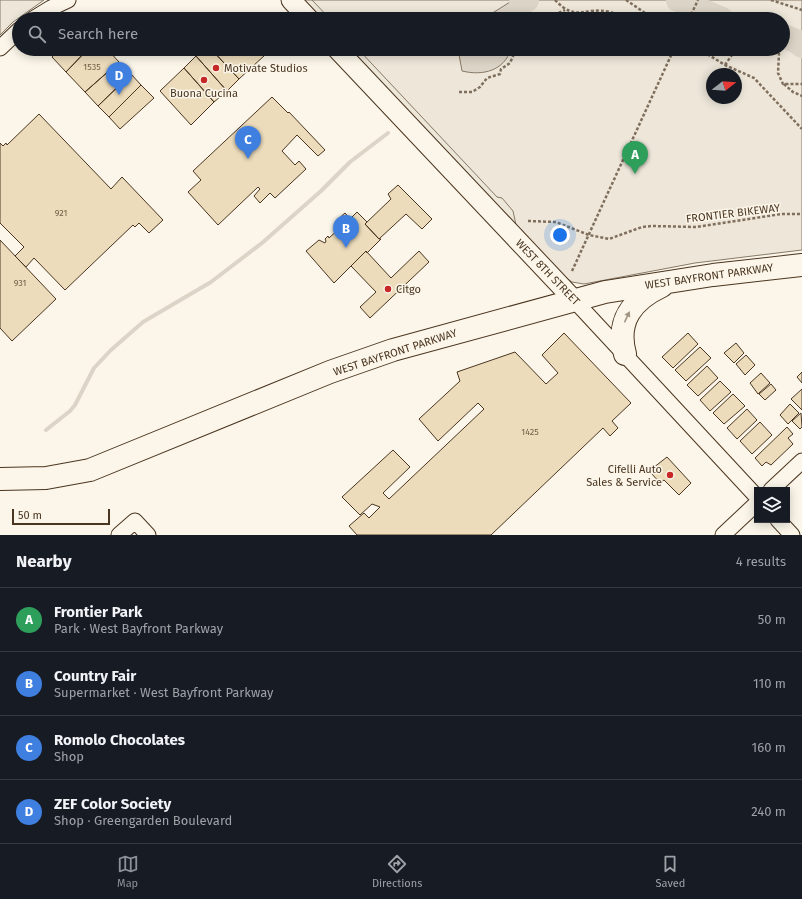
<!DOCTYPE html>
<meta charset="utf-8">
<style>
body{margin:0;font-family:"Fira Sans",sans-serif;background:#242831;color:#f1f3f6}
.controls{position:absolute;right:12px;bottom:12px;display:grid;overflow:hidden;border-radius:0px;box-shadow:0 2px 10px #0003}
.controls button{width:36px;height:36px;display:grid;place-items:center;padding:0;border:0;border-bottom:1px solid #363941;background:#171b24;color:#f1f3f6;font:20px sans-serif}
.compass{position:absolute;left:706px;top:68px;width:36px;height:36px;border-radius:50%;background:#171b24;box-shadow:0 2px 10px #0003;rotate:73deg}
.scale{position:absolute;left:12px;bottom:10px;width:98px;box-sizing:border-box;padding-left:4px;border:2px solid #4a3520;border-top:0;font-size:11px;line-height:14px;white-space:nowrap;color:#4a3520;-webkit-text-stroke:3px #fbf6e9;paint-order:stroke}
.you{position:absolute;left:560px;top:235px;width:14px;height:14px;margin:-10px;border:3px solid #fff;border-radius:50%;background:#1a73e8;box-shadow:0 0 0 6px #1a73e833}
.badge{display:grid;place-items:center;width:26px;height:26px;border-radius:50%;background:#8c9099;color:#fff;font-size:13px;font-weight:700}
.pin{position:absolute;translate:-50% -33px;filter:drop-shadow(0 1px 2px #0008)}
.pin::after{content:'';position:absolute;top:21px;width:14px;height:12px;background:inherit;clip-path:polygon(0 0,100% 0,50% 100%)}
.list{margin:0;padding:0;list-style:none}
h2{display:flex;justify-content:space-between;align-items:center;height:52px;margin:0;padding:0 16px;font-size:17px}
h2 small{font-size:13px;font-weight:400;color:#9ea1a6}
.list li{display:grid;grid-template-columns:26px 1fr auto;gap:12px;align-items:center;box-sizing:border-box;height:64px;padding:0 16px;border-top:1px solid #363941}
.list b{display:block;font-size:15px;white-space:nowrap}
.list p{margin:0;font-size:13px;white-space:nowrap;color:#9ea1a6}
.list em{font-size:13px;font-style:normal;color:#9ea1a6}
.icon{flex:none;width:22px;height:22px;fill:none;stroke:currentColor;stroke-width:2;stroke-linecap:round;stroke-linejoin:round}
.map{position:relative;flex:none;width:802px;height:535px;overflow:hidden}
.search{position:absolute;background:#171b24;box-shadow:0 2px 10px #0003;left:12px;right:12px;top:12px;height:44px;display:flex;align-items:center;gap:10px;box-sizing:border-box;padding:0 14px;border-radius:22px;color:#9ea1a6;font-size:15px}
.sheet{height:308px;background:#171b24}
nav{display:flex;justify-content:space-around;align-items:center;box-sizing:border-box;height:56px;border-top:1px solid #363941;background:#171b24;font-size:11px;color:#9ea1a6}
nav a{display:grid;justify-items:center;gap:2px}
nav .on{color:#8c9099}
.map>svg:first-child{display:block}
.green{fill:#ede6d9;stroke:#887966;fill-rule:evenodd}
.parking{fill:#ede7d9;stroke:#887966}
.water{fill:#dcd4c6;stroke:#887966}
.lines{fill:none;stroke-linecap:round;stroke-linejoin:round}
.stream{stroke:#dcd4c6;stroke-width:4}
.river{stroke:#dcd4c6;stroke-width:24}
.building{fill:#ecdcbc;stroke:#4a3520}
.minor-casing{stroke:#4a3520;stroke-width:17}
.major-casing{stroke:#4a3520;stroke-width:21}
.highway-casing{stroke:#4a3520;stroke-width:24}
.path{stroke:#7f6f5c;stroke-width:2.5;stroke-dasharray:3 2;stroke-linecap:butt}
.minor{stroke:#fbf6e9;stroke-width:15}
.major{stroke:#fbf6e9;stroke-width:19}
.highway{stroke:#fbf6e9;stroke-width:22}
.oneway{fill:#a29684}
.poi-dot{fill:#c62828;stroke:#fbf6e9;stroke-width:1.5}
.labels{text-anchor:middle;stroke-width:3;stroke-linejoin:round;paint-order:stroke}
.number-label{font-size:9px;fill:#725f47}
.poi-label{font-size:11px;fill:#4a3520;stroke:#fbf6e9;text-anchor:start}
.street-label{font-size:11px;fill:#4a3520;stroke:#fbf6e9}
</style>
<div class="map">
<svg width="802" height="535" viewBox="0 0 802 535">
<rect width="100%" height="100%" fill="#fbf6e9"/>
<path class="green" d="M 0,0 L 44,0 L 13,22 L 0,35 Z
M 306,0 L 802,0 L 802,250 L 695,263 L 584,284 L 572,282 L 562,275 L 351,49 L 783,49 L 783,19 L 323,19 ZM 712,74 L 736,74 L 736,98 L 712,98 Z"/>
<path class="parking" d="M 303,0 L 312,0 L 330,19 L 321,19 Z
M 350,49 L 358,49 L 497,197 L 502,198 L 513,211 L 516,225 Z"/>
<path class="water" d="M 517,1 L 521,3 L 518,19 L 483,19 L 510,2 Z
M 458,49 L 511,49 C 504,71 483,76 462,71 Z"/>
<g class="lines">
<path class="stream" d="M 46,430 L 70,411 L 75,405 L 94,368 L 111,350 L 143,322 L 211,282 L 262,243 L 321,191 L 350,162 L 388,133"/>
<path class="river" d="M 678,0 L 722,19
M 521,3 L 527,0
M 783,36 L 796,41 L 802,46"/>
</g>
<path class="building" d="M 60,49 L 88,49 L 66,72 L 52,57 Z
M 88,49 L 107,49 L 119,62 L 85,92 L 66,72 Z
M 204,49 L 211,49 L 239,79 L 227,91 L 196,56 Z
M 211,49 L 259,49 L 265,55 L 239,79 Z
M 196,56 L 227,91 L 214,102 L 184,68 Z
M 119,62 L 131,74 L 98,106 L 85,92 Z
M 184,68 L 214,102 L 191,125 L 160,91 Z
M 131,74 L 141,85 L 109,117 L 98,106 Z
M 141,85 L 154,98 L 120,129 L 109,117 Z
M 272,97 L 288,113 L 289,112 L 325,150 L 318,156 L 297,135 L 282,151 L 295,165 L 299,161 L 306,169 L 275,198 L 270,193 L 260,203 L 254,196 L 260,189 L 258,187 L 218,225 L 188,192 L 201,180 L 193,171 Z
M 39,114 L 111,189 L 122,177 L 163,220 L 149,233 L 139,223 L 135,227 L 133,225 L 65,290 L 34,258 L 26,267 L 15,256 L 24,247 L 0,223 L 0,143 L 3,146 L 6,143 L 7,145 Z
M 398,185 L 432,219 L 422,229 L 406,214 L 379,239 L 365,224 L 391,199 L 388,194 Z
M 357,212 L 367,222 L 365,224 L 379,239 L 381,239 L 367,253 L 366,251 L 334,283 L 306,251 L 319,240 L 325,243 L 326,241 L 325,239 L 328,236 L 329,238 L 341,227 L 336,221 L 345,213 L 350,219 Z
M 0,240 L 56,299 L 12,341 L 0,328 Z
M 366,251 L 391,278 L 419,251 L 429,262 L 370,318 L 360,307 L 376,292 L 351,266 Z
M 564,333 L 631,403 L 612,421 L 618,428 L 610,436 L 603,428 L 491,535 L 357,535 L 349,526 L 364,513 L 369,518 L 380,507 L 372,504 L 360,515 L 342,497 L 393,450 L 410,467 L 383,493 L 389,499 L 484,409 L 478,403 L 438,441 L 419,419 L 460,381 L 457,372 L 515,352 L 546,384 L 558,373 L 542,355 Z
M 688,333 L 698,344 L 673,368 L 662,357 Z
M 736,343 L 744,353 L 734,363 L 724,353 Z
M 700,347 L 711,358 L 686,381 L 675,370 Z
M 746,355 L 755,365 L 745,375 L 736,364 Z
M 707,366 L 718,378 L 698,396 L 687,385 Z
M 802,372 L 802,383 L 797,377 Z
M 761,373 L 770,383 L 758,394 L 750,383 Z
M 720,381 L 731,392 L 710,411 L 700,400 Z
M 771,384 L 776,390 L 765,400 L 759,394 Z
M 802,389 L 802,410 L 791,399 Z
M 733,394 L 745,406 L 724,424 L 713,413 Z
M 790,404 L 799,413 L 788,424 L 780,415 Z
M 747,409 L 757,420 L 737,439 L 727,428 Z
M 801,413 L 802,427 L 800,429 L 792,421 Z
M 760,422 L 772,435 L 752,454 L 740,441 Z
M 787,427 L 793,434 L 788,438 L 793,444 L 771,465 L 766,462 L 762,466 L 755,458 Z
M 667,457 L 691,483 L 679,495 L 664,480 L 660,483 L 651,473 L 654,470 L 653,468 Z"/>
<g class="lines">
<defs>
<path id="minor" d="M 33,19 L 51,8 L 68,0
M 0,48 L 19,30
M 574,300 L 757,497
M 771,490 L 802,461
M 778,520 L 792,535
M 119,535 L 135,521 L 148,535
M 723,535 L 757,503"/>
<path id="major" d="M 291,0 L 309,19
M 337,49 L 574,300"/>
<path id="highway" d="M 625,354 C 616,321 632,300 662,286
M 0,479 L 46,478 L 90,470 L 330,372 L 393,350 L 605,292 L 713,275 L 802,265"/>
</defs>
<use href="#minor" class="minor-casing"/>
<use href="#major" class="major-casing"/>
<use href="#highway" class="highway-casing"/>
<path class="path" d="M 555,0 C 577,23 584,6 610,12 C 615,13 620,17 625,19
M 626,0 L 654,19
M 771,0 L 802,10
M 545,19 L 565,10
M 572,19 L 572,13
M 689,19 L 698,0
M 699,49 L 725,65 L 754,78 L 802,129
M 775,49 L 779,54 L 778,73 L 783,84 L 802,84
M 725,65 L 736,49
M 784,84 L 793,92 L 802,96
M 459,92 L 472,92 L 480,87 L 487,78 L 500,74 L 501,69 L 510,63 L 516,49
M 528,221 L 556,222 L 589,235 L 609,239 L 642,227 L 652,226 L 696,227 L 781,214 L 802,214
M 572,271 L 674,49"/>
<use href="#minor" class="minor"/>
<use href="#major" class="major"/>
<use href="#highway" class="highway"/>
</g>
<defs><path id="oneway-solid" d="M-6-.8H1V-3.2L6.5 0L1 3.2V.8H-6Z"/></defs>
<use class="oneway" href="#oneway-solid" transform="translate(627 317) rotate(-65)"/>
<g class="poi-dot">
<circle cx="216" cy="68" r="4"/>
<circle cx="204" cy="80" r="4"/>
<circle cx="388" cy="289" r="4"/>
<circle cx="670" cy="475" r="4"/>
</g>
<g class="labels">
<g class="number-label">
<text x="92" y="70">1535</text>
<text x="61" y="216">921</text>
<text x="20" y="286">931</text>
<text x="530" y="435">1425</text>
</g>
<g class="poi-label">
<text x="224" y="72">Motivate Studios</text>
<text x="204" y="97" text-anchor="middle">Buona Cucina</text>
<text x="396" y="293">Citgo</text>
<text x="662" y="473" text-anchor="end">Cifelli Auto<tspan x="662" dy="13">Sales &amp; Service</tspan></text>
</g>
<g class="street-label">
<text transform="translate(733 213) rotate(-7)" y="4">FRONTIER BIKEWAY</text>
<text transform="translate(548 272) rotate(46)" y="4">WEST 8TH STREET</text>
<text transform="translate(709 276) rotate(-8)" y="4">WEST BAYFRONT PARKWAY</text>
<text transform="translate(395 352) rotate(-18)" y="4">WEST BAYFRONT PARKWAY</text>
</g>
</g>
</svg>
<div class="controls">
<button><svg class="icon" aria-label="layers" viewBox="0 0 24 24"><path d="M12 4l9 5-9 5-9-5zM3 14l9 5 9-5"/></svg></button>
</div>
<svg class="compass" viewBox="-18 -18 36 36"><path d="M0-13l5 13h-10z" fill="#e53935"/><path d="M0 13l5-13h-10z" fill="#9ea1a6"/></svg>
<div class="scale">50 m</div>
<div class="you"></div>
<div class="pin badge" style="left:635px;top:174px;background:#2e9e5b">A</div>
<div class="pin badge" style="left:346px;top:248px;background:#3f7fe0">B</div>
<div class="pin badge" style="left:248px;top:159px;background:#3f7fe0">C</div>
<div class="pin badge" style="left:119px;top:95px;background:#3f7fe0">D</div>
<div class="search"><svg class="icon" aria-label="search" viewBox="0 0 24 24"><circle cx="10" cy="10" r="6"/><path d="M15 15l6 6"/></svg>Search here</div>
</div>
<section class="sheet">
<h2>Nearby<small>4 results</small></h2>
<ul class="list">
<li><span class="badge" style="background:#2e9e5b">A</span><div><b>Frontier Park</b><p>Park · West Bayfront Parkway</p></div><em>50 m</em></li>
<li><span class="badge" style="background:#3f7fe0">B</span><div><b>Country Fair</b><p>Supermarket · West Bayfront Parkway</p></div><em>110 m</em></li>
<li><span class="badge" style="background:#3f7fe0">C</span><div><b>Romolo Chocolates</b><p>Shop</p></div><em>160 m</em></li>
<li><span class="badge" style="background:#3f7fe0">D</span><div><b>ZEF Color Society</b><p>Shop · Greengarden Boulevard</p></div><em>240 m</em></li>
</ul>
</section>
<nav>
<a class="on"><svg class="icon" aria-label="map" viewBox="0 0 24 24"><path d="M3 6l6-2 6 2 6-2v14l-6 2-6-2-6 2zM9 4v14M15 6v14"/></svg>Map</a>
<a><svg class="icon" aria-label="directions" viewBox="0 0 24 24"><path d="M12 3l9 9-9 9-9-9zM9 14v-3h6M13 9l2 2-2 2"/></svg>Directions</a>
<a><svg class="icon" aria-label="saved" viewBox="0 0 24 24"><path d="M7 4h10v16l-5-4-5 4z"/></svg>Saved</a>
</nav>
